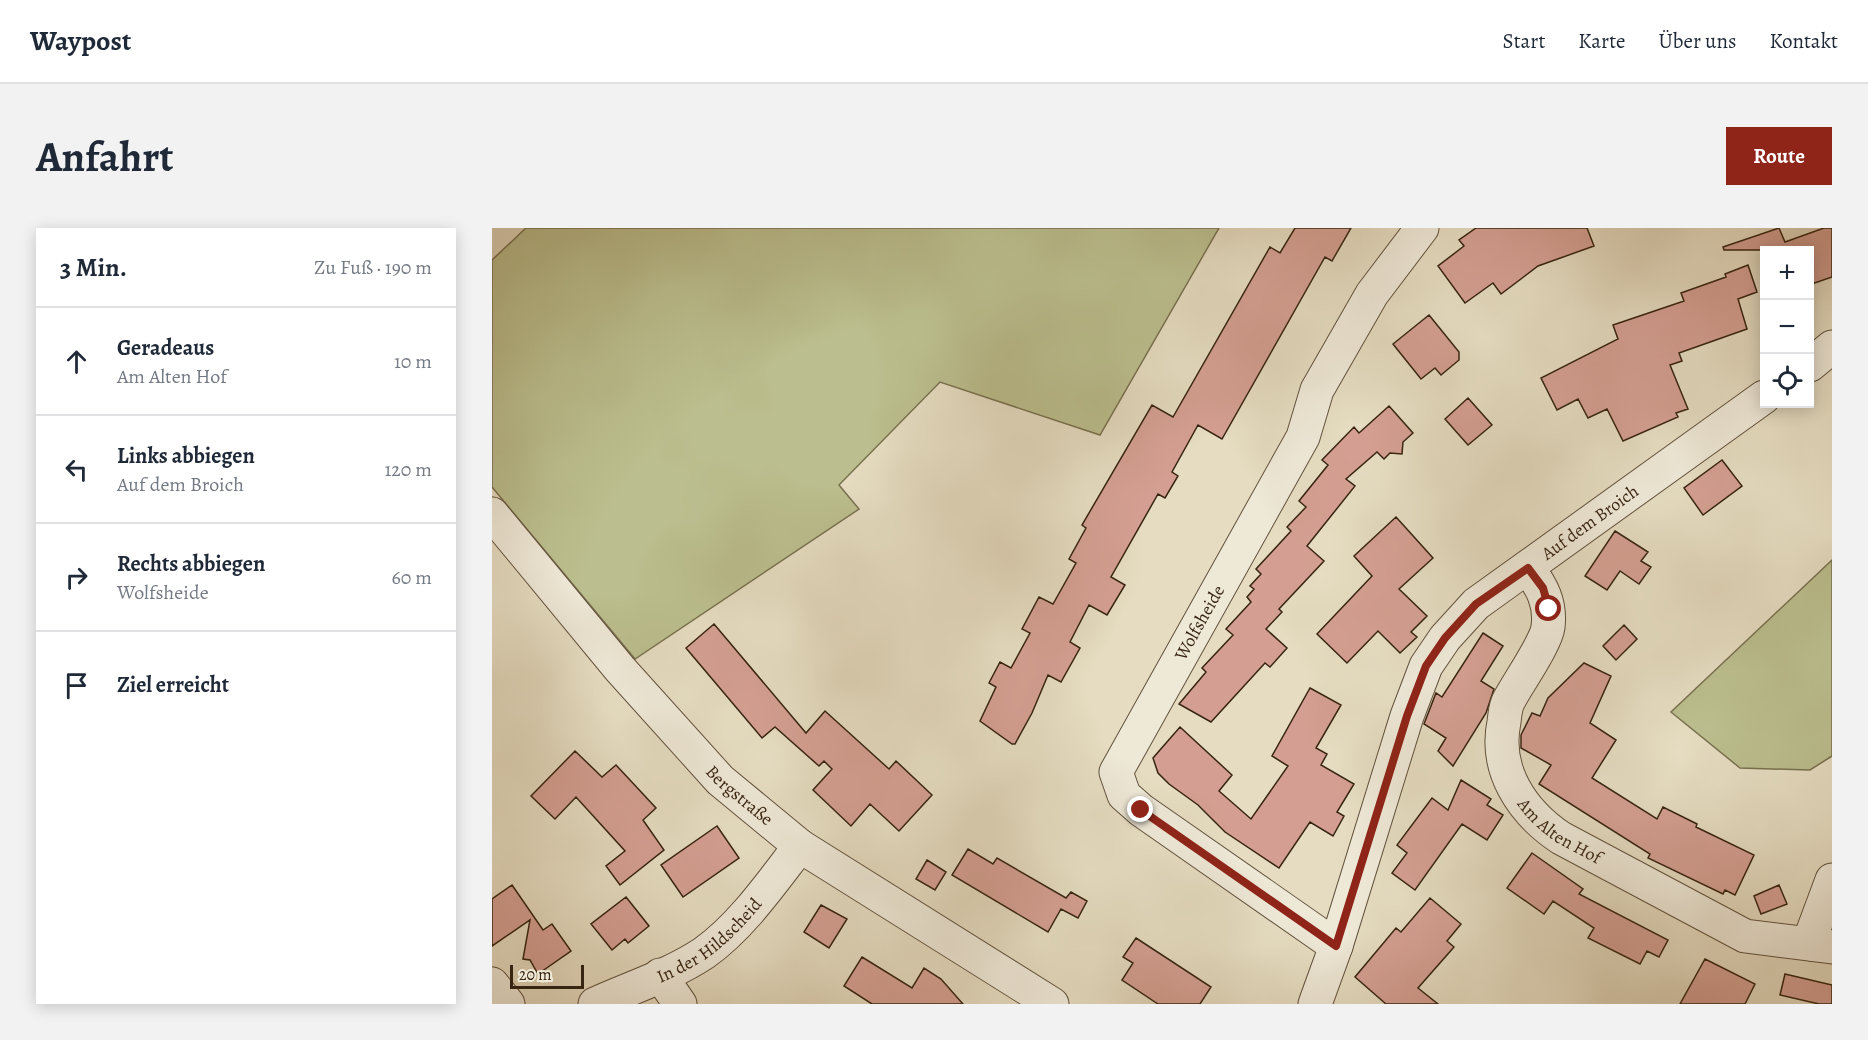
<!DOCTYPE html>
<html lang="de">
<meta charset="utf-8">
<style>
body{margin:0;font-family:Alegreya,serif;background:#f2f2f3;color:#1f2937}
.controls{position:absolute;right:18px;top:18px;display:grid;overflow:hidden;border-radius:0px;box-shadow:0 3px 15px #0003}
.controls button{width:54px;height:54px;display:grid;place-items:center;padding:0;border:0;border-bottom:2px solid #e0e1e3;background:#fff;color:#1f2937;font:30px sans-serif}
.scale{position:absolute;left:18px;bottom:15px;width:74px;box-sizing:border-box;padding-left:6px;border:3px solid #372411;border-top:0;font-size:16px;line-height:21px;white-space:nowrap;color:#372411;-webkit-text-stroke:4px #eee8d7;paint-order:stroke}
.stop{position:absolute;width:18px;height:18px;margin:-14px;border:4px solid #8f2418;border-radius:50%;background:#fff}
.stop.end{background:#8f2418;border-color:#fff;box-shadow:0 2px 6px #0008}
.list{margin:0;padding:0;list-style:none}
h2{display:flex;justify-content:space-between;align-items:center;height:78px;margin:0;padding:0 24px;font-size:26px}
h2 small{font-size:20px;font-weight:400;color:#747a83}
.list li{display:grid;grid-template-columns:39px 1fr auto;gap:18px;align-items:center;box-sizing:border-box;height:108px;padding:0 24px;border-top:2px solid #e0e1e3}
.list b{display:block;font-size:22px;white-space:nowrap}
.list p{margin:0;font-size:20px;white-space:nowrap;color:#747a83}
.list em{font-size:20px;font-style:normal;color:#747a83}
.icon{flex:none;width:33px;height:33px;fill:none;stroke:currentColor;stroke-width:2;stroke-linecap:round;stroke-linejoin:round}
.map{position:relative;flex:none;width:1340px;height:776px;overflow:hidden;border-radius:0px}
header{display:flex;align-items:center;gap:36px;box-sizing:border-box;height:84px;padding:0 30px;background:#fff;border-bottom:2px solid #e0e1e3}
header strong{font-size:28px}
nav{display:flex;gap:33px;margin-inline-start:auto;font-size:21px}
.intro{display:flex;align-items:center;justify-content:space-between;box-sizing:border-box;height:144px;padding:0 36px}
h1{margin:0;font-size:42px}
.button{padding:15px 27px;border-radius:0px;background:#8f2418;color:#fff;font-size:21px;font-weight:700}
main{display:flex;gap:36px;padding:0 36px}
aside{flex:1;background:#fff;border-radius:0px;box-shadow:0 3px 15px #0003}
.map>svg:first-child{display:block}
.green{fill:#bbbe8e;stroke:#797150;stroke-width:1.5}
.building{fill:#d49f92;stroke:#372411;stroke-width:1.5}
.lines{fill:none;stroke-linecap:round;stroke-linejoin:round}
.minor-casing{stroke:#62523d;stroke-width:35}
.minor{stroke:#eee8d7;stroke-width:33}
.route{stroke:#8f2418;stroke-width:8}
.labels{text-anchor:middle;stroke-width:5;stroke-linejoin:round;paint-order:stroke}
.street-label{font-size:18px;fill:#372411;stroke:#eee8d7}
</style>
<header>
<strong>Waypost</strong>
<nav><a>Start</a><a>Karte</a><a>Über uns</a><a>Kontakt</a></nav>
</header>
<div class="intro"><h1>Anfahrt</h1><a class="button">Route</a></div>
<main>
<aside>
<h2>3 Min.<small>Zu Fuß · 190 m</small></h2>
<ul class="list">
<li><svg class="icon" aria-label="ahead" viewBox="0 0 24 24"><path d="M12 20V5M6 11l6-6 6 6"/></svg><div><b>Geradeaus</b><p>Am Alten Hof</p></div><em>10 m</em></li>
<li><svg class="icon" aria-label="left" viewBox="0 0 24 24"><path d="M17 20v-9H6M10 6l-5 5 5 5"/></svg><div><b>Links abbiegen</b><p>Auf dem Broich</p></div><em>120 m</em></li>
<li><svg class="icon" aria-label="right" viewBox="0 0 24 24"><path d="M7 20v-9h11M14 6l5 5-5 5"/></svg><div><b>Rechts abbiegen</b><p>Wolfsheide</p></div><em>60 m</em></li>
<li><svg class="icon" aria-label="arrive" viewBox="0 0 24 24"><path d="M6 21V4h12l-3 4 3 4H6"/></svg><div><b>Ziel erreicht</b></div></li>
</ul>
</aside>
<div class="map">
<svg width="1340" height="776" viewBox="0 0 1340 776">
<rect width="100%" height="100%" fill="#e5dcc1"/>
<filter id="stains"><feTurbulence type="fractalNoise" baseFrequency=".00333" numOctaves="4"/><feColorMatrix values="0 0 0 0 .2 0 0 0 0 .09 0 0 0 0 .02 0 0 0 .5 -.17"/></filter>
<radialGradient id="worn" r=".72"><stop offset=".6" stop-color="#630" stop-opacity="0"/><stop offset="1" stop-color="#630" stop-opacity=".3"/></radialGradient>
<path class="green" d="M 34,0 L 727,0 L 608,207 L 448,154 L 347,257 L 367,281 L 143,431 L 0,259 L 0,32 Z
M 1340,332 L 1340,528 L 1318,542 L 1248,540 L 1179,484 Z"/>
<path class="building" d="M 803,0 L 859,0 L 840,33 L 833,29 L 730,211 L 706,197 L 680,244 L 686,248 L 673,270 L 666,266 L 619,349 L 633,357 L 615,387 L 597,377 L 578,414 L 588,420 L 569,454 L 556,447 L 540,485 L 523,516 L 520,516 L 488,493 L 504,459 L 497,455 L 508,434 L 519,440 L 538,405 L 530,401 L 547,369 L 561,376 L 584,335 L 577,331 L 594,300 L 590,297 L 660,177 L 681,189 L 778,19 L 788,25 Z
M 984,0 L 1095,0 L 1102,18 L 1046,38 L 1009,66 L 1001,55 L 973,75 L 946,38 L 972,18 L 967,12 Z
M 1287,0 L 1293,14 L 1332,0 L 1340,0 L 1340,49 L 1317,57 L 1317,22 L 1232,22 L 1231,19 Z
M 1256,37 L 1265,64 L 1246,71 L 1255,101 L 1187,125 L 1190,133 L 1178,137 L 1196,181 L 1184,185 L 1186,189 L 1131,213 L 1115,181 L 1096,190 L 1086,171 L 1065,182 L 1049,150 L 1126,111 L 1121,97 L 1192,73 L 1189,65 L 1234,49 L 1233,46 Z
M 937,87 L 967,124 L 967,132 L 949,147 L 943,140 L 929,151 L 901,116 Z
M 976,170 L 1000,197 L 976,217 L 953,191 Z
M 897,178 L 921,205 L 911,214 L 910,226 L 898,225 L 892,231 L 885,224 L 854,251 L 863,258 L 815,318 L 832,333 L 787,381 L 790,384 L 774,401 L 795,420 L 778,439 L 773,435 L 719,494 L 687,476 L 714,444 L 710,440 L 741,407 L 734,401 L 759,374 L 755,369 L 762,361 L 758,358 L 769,346 L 764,341 L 799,303 L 795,299 L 814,279 L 807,273 L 836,237 L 830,232 L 862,199 L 867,205 Z
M 1230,232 L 1250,258 L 1211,287 L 1192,260 Z
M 904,289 L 941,330 L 907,361 L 935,388 L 919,404 L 925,409 L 908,425 L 886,403 L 855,435 L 825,406 L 880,348 L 862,328 Z
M 1123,303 L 1156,324 L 1149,333 L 1159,339 L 1147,356 L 1128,343 L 1115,362 L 1093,348 Z
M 222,396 L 314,505 L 333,483 L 397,541 L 404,533 L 440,567 L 407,603 L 378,576 L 359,598 L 321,562 L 340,541 L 332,533 L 327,538 L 283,499 L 270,510 L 194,420 Z
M 1132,397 L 1145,411 L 1124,432 L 1111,418 Z
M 991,405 L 1011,418 L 989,453 L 1002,461 L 994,485 L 961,538 L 946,523 L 954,510 L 932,496 L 944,465 L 950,469 Z
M 1092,435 L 1119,448 L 1098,495 L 1124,512 L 1100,550 L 1165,591 L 1171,579 L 1205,596 L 1204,599 L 1262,627 L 1243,667 L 1233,662 L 1231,666 L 1156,630 L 1158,626 L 1047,556 L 1059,537 L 1029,520 L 1029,507 L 1040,485 L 1048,488 L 1056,470 Z
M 818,460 L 849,477 L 824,520 L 835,526 L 829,537 L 862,556 L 845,584 L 852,588 L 841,608 L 818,594 L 787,640 L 733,604 L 706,577 L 677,556 L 666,545 L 661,530 L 688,499 L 740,547 L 727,563 L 759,591 L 796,538 L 780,528 Z
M 83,523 L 110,549 L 124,537 L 164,580 L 151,592 L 172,622 L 128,657 L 114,638 L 133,623 L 84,569 L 63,591 L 39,568 Z
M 969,552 L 999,571 L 995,577 L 1011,587 L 995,612 L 970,596 L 923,662 L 900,645 L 915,625 L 905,617 L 940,570 L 956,582 Z
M 225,598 L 247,630 L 191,669 L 169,637 Z
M 476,621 L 501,636 L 505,630 L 574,670 L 579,664 L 595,673 L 586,690 L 569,681 L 556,704 L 460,647 Z
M 1040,625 L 1091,661 L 1087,666 L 1176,712 L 1167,729 L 1155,723 L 1148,736 L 1096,710 L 1102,700 L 1061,673 L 1052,686 L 1015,660 Z
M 435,632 L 454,644 L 443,662 L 424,651 Z
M 20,657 L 51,702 L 60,696 L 79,723 L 46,746 L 38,732 L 31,731 L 38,692 L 0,718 L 0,671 Z
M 1287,657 L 1295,676 L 1269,686 L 1262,668 Z
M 134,669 L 157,698 L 136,715 L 133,711 L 120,722 L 99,696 Z
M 938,670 L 969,696 L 955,713 L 962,719 L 926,760 L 946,776 L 894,776 L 863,749 L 904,700 L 909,704 Z
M 329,677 L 355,691 L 337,720 L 312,704 Z
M 644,710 L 719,759 L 708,776 L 666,776 L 630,752 L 641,735 L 631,729 Z
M 370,729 L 420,760 L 432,740 L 449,751 L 471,776 L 380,776 L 352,758 Z
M 1213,731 L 1263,756 L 1253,776 L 1188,776 Z
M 1293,746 L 1340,757 L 1340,776 L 1327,776 L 1288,767 Z"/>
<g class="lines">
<defs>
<g id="minor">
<path d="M 1318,137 L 1340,119"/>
<path id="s1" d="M 0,286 L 128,441 L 228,552 L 308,618 L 560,776"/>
<path id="s2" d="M 1036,340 C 1050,359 1059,375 1056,399 C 1054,415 1026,455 1017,472 C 1013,479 1013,487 1012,494 C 1002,542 1030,584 1069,610 L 1253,708 L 1340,719"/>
<path d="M 1319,716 L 1321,703 L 1340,652"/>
<path id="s3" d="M 844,718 L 649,582 L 632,567 L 624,544 L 811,209 L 825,162 L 880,66 L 930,0"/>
<path d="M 168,747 L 188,776"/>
<path d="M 0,756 L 16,776"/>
<path id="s4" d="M 103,776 C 138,760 179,747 212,725 C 250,698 280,654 308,618"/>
<path id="s5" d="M 823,776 L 844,718 L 915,488 L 934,438 L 953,410 L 984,376 L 1272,169"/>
</g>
</defs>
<use href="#minor" class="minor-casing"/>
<use href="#minor" class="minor"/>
</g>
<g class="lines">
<path class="route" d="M 649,582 L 844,718 L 915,488 L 934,438 L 953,410 L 984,376 L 1036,340 L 1051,360 L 1057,381"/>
</g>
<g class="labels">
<g class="street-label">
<text dy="6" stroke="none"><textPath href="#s5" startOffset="576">Auf dem Broich</textPath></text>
<text dy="6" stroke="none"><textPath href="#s3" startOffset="456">Wolfsheide</textPath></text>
<text dy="6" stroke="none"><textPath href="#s1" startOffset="375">Bergstraße</textPath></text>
<text dy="6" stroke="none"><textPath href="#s2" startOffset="302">Am Alten Hof</textPath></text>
<text dy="6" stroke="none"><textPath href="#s4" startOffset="132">In der Hildscheid</textPath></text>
</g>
</g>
<rect width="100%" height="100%" filter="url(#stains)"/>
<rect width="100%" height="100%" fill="url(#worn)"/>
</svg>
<div class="controls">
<button>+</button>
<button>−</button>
<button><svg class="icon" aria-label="locate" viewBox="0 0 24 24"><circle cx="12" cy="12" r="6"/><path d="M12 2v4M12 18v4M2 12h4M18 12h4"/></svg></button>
</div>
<div class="scale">20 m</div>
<div class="stop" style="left:1057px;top:381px"></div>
<div class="stop end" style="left:649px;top:582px"></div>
</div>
</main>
